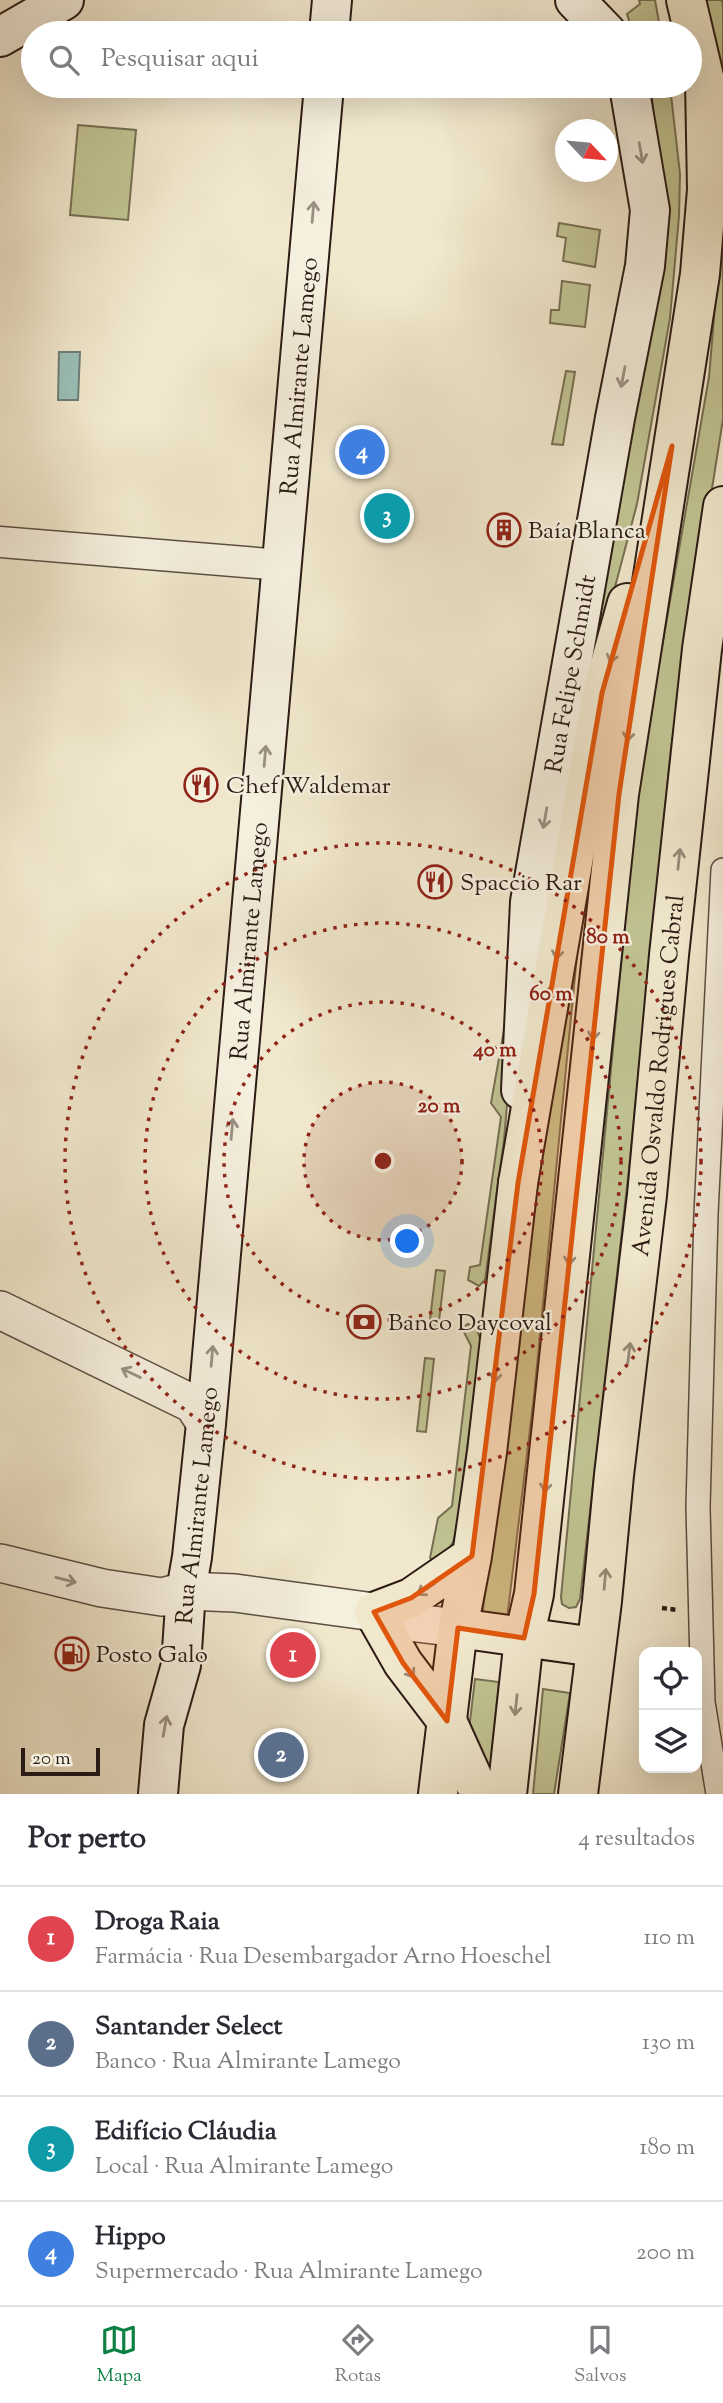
<!DOCTYPE html>
<html lang="pt">
<meta charset="utf-8">
<style>
body{margin:0;font-family:"Sorts Mill Goudy",serif;background:#f7f7f7;color:#2b2b33}
.controls{position:absolute;right:21px;bottom:21px;display:grid;overflow:hidden;border-radius:14px;box-shadow:0 7px 28px #0002}
.controls button{width:63px;height:63px;display:grid;place-items:center;padding:0;border:0;border-bottom:2px solid #e1e1e2;background:#fff;color:#2b2b33;font:35px sans-serif}
.compass{position:absolute;left:555px;top:119px;width:63px;height:63px;border-radius:50%;background:#fff;box-shadow:0 7px 28px #0002;rotate:116deg}
.scale{position:absolute;left:21px;bottom:18px;width:79px;box-sizing:border-box;padding-left:7px;border:4px solid #2b1b14;border-top:0;font-size:19px;line-height:24px;white-space:nowrap;color:#2b1b14;-webkit-text-stroke:5px #f5efde;paint-order:stroke}
.you{position:absolute;left:408px;top:1242px;width:24px;height:24px;margin:-18px;border:5px solid #fff;border-radius:50%;background:#1a73e8;box-shadow:0 0 0 10px #1a73e833}
.badge{display:grid;place-items:center;width:46px;height:46px;border-radius:50%;background:#0b8043;color:#fff;font-size:23px;font-weight:700}
.pin{position:absolute;translate:-50% -50%;border:4px solid #fff;box-shadow:0 2px 7px #0006}
.list{margin:0;padding:0;list-style:none}
h2{display:flex;justify-content:space-between;align-items:center;height:91px;margin:0;padding:0 28px;font-size:30px}
h2 small{font-size:23px;font-weight:400;color:#7c7c81}
.list li{display:grid;grid-template-columns:46px 1fr auto;gap:21px;align-items:center;box-sizing:border-box;height:105px;padding:0 28px;border-top:2px solid #e1e1e2}
.list b{display:block;font-size:26px;white-space:nowrap}
.list p{margin:0;font-size:23px;white-space:nowrap;color:#7c7c81}
.list em{font-size:23px;font-style:normal;color:#7c7c81}
.icon{flex:none;width:38px;height:38px;fill:none;stroke:currentColor;stroke-width:2;stroke-linecap:round;stroke-linejoin:round}
.map{position:relative;flex:none;width:723px;height:1794px;overflow:hidden}
.search{position:absolute;background:#fff;box-shadow:0 7px 28px #0002;left:21px;right:21px;top:21px;height:77px;display:flex;align-items:center;gap:18px;box-sizing:border-box;padding:0 24px;border-radius:38px;color:#7c7c81;font-size:26px}
.sheet{height:511px;background:#fff}
nav{display:flex;justify-content:space-around;align-items:center;box-sizing:border-box;height:98px;border-top:2px solid #e1e1e2;background:#fff;font-size:19px;color:#7c7c81}
nav a{display:grid;justify-items:center;gap:4px}
nav .on{color:#0b8043}
.map>svg:first-child{display:block}
.green{fill:#c1c392;stroke:#766f53;stroke-width:2}
.water{fill:#9ac0b8;stroke:#6e7e76;stroke-width:2}
.lines{fill:none;stroke-linecap:round;stroke-linejoin:round}
.pedestrian-casing{stroke:#5c4e42;stroke-width:26}
.minor-casing{stroke:#5c4e42;stroke-width:33}
.tertiary-casing{stroke:#5c4e42;stroke-width:40}
.secondary-casing{stroke:#2b1b14;stroke-width:42}
.primary-casing{stroke:#2b1b14;stroke-width:42}
.trunk-casing{stroke:#2b1b14;stroke-width:42}
.path{stroke:#2b1b14;stroke-width:4.5;stroke-dasharray:5 3.5;stroke-linecap:butt}
.pedestrian{stroke:#f5efde;stroke-width:23}
.minor{stroke:#f5efde;stroke-width:30}
.tertiary{stroke:#f5efde;stroke-width:37}
.secondary{stroke:#f5efde;stroke-width:38}
.primary{stroke:#f0e7cc;stroke-width:38}
.trunk{stroke:#f0e7cc;stroke-width:38}
.oneway{stroke:#9a9083}
.oneway2{stroke:#978b79}
.marked{fill:#df560c;fill-opacity:0.2;stroke:#df560c;stroke-width:5;stroke-linejoin:round}
.ring{fill:none;stroke:#8f2418;stroke-width:3.5;stroke-dasharray:3.5 7}
.labels{text-anchor:middle;stroke-width:5;stroke-linejoin:round;paint-order:stroke}
.street-label{font-size:24px;fill:#2b1b14;stroke:#f5efde}
.poi-label{font-size:24px;fill:#2b1b14;stroke:#f5efde;text-anchor:start}
.centre{fill:#8f2418;stroke:#f5efde;stroke-width:3.5}
.ring-label{font-size:21px;text-anchor:middle;font-weight:bold;fill:#8f2418;stroke:#f5efde;stroke-width:5;stroke-linejoin:round;paint-order:stroke}
</style>
<div class="map">
<svg width="723" height="1794" viewBox="0 0 723 1794">
<rect width="100%" height="100%" fill="#f0e7cc"/>
<filter id="stains"><feTurbulence type="fractalNoise" baseFrequency=".00286" numOctaves="4"/><feColorMatrix values="0 0 0 0 .2 0 0 0 0 .09 0 0 0 0 .02 0 0 0 .5 -.17"/></filter>
<radialGradient id="worn" r=".72"><stop offset=".6" stop-color="#630" stop-opacity="0"/><stop offset="1" stop-color="#630" stop-opacity=".3"/></radialGradient>
<path class="green" d="M 639,0 L 655,0 L 661,33 L 633,33 L 627,14 L 640,4 Z
M 700,0 L 722,0 L 723,7 L 723,419 L 671,748 L 629,1169 L 580,1599 L 576,1607 L 569,1608 L 562,1604 L 561,1597 L 638,785 L 709,377 L 722,222 Z
M 651,86 L 670,86 L 680,174 L 679,216 L 670,318 L 637,504 L 594,666 L 561,752 L 662,210 Z
M 78,125 L 136,130 L 128,220 L 70,215 Z
M 559,223 L 600,230 L 595,267 L 563,261 L 566,238 L 557,236 Z
M 562,281 L 590,285 L 585,327 L 550,323 L 551,310 L 559,310 Z
M 566,371 L 575,372 L 563,445 L 552,444 Z
M 581,915 L 534,1396 L 507,1619 L 482,1618 L 549,1062 Z
M 516,963 L 519,965 L 504,1140 L 485,1280 L 479,1286 L 468,1280 L 470,1267 L 480,1265 L 501,1117 L 491,1103 Z
M 436,1270 L 445,1271 L 438,1329 L 429,1328 Z
M 468,1324 L 476,1328 L 481,1340 L 457,1527 L 453,1542 L 438,1567 L 430,1558 L 438,1518 L 452,1506 L 471,1346 L 462,1328 Z
M 425,1358 L 434,1359 L 426,1432 L 417,1431 Z
M 475,1679 L 499,1682 L 489,1777 L 468,1738 Z
M 543,1689 L 570,1693 L 554,1794 L 533,1794 Z"/>
<path class="water" d="M 59,352 L 80,352 L 78,400 L 58,400 Z"/>
<g class="lines">
<defs>
<path id="pedestrian" d="M 718,1794 L 703,1702 L 698,1507 L 706,1214 L 723,870"/>
<path id="minor" d="M 0,542 L 282,565"/>
<path id="tertiary" d="M 0,1310 L 193,1404 L 206,1424
M 0,1563 L 102,1588 L 162,1597 L 186,1591 L 235,1593 L 374,1612 L 408,1622 L 458,1628"/>
<g id="secondary">
<path d="M 575,0 L 607,33"/>
<path d="M 329,33 L 332,0"/>
<path d="M 0,37 L 64,0"/>
<path id="s1" d="M 521,1090 L 530,902 L 615,418 L 645,266 L 650,210 L 629,86"/>
<path id="s2" d="M 158,1794 L 164,1725 L 181,1665 L 186,1591 L 192,1557 L 206,1424 L 324,86"/>
</g>
<path id="primary" d="M 447,1721 L 403,1663 L 374,1612 L 411,1598 L 472,1556
M 438,1794 L 458,1628 L 472,1556 L 487,1452 L 518,1183"/>
<g id="trunk">
<path d="M 518,1183 L 602,693 L 627,603"/>
<path d="M 458,1628 L 595,1647"/>
<path d="M 447,1721 L 480,1794"/>
<path d="M 507,1794 L 524,1638 L 534,1594 L 619,794 L 700,274 L 707,190 L 705,81 L 686,0"/>
<path id="s3" d="M 578,1794 L 602,1601 L 614,1475 L 647,1195 L 669,955 L 702,649 L 723,506"/>
</g>
</defs>
<use href="#pedestrian" class="pedestrian-casing"/>
<use href="#minor" class="minor-casing"/>
<use href="#tertiary" class="tertiary-casing"/>
<use href="#secondary" class="secondary-casing"/>
<use href="#primary" class="primary-casing"/>
<use href="#trunk" class="trunk-casing"/>
<path class="path" d="M 662,1608 L 678,1610"/>
<use href="#pedestrian" class="pedestrian"/>
<use href="#minor" class="minor"/>
<use href="#tertiary" class="tertiary"/>
<use href="#secondary" class="secondary"/>
<use href="#primary" class="primary"/>
<use href="#trunk" class="trunk"/>
</g>
<defs><path id="oneway-shaft" d="M-6 0H5M1.5-3L5.5 0L1.5 3" fill="none" stroke-width="1.6" stroke-linecap="round" stroke-linejoin="round" transform="scale(1.75)"/></defs>
<g class="oneway">
<use href="#oneway-shaft" transform="translate(641 153) rotate(80)"/>
<use href="#oneway-shaft" transform="translate(313 212) rotate(-85)"/>
<use href="#oneway-shaft" transform="translate(623 377) rotate(101)"/>
<use href="#oneway-shaft" transform="translate(265 756) rotate(-85)"/>
<use href="#oneway-shaft" transform="translate(545 818) rotate(100)"/>
<use href="#oneway-shaft" transform="translate(232 1129) rotate(-85)"/>
<use href="#oneway-shaft" transform="translate(212 1356) rotate(-85)"/>
<use href="#oneway-shaft" transform="translate(131 1373) rotate(-154)"/>
<use href="#oneway-shaft" transform="translate(66 1580) rotate(14)"/>
<use href="#oneway-shaft" transform="translate(165 1726) rotate(-80)"/>
</g>
<g class="oneway2">
<use href="#oneway-shaft" transform="translate(613 653) rotate(106)"/>
<use href="#oneway-shaft" transform="translate(629 731) rotate(99)"/>
<use href="#oneway-shaft" transform="translate(679 859) rotate(-84)"/>
<use href="#oneway-shaft" transform="translate(558 949) rotate(100)"/>
<use href="#oneway-shaft" transform="translate(594 1030) rotate(96)"/>
<use href="#oneway-shaft" transform="translate(570 1255) rotate(96)"/>
<use href="#oneway-shaft" transform="translate(629 1353) rotate(-83)"/>
<use href="#oneway-shaft" transform="translate(496 1372) rotate(97)"/>
<use href="#oneway-shaft" transform="translate(546 1482) rotate(96)"/>
<use href="#oneway-shaft" transform="translate(605 1579) rotate(-85)"/>
<use href="#oneway-shaft" transform="translate(426 1589) rotate(147)"/>
<use href="#oneway-shaft" transform="translate(408 1669) rotate(55)"/>
<use href="#oneway-shaft" transform="translate(516 1705) rotate(96)"/>
</g>
<path class="marked" d="M 672,446 L 619,794 L 534,1594 L 524,1638 L 458,1628 L 447,1721 L 403,1663 L 374,1612 L 411,1598 L 472,1556 L 518,1183 L 602,693 Z"/>
<circle cx="383" cy="1161" r="79" fill="#8f2418" fill-opacity=".12"/>
<g class="ring">
<circle cx="383" cy="1161" r="79"/>
<circle cx="383" cy="1161" r="159"/>
<circle cx="383" cy="1161" r="238"/>
<circle cx="383" cy="1161" r="318"/>
</g>
<defs>
<symbol id="building-ring" viewBox="-11 -11 22 22"><circle r="9.5" fill="#f5efde" stroke="#8f2418" stroke-width="1.5"/><path d="M-4-6H4V6H1V3H-1V6H-4ZM-2.5-4.3h1.7v1.8h-1.7ZM.8-4.3h1.7v1.8H.8ZM-2.5-1h1.7V.8h-1.7ZM.8-1h1.7V.8H.8Z" fill="#8f2418"/></symbol>
<symbol id="restaurant-ring" viewBox="-11 -11 22 22"><circle r="9.5" fill="#f5efde" stroke="#8f2418" stroke-width="1.5"/><path d="M-5-6h1v4h1v-4h1v4h1v-4h1v5L-1.5 .5V6h-2V.5L-5-1ZM5-6V6H3V1.5H1.5Q1.5-4 5-6Z" fill="#8f2418"/></symbol>
<symbol id="bank-ring" viewBox="-11 -11 22 22"><circle r="9.5" fill="#f5efde" stroke="#8f2418" stroke-width="1.5"/><path d="M-6-4H6V4H-6ZM0-2.3a2.3 2.3 0 1 0 0 4.6a2.3 2.3 0 1 0 0-4.6Z" fill="#8f2418"/></symbol>
<symbol id="fuel-ring" viewBox="-11 -11 22 22"><circle r="9.5" fill="#f5efde" stroke="#8f2418" stroke-width="1.5"/><path d="M-5.5-6h7V0h2V4h1.3V-2.5L3-4.5l.8-.8L6-3V5H2.5V1h-1V6h-7ZM-4.2-4.7v3.2H.2V-4.7Z" fill="#8f2418"/></symbol>
</defs>
<g fill-rule="evenodd">
<use href="#building-ring" x="485" y="511" width="38" height="38"/>
<use href="#restaurant-ring" x="182" y="766" width="38" height="38"/>
<use href="#restaurant-ring" x="416" y="863" width="38" height="38"/>
<use href="#bank-ring" x="345" y="1303" width="38" height="38"/>
<use href="#fuel-ring" x="53" y="1635" width="38" height="38"/>
</g>
<g class="labels">
<g class="street-label">
<text dy="8" stroke="none"><textPath href="#s2" startOffset="1426">Rua Almirante Lamego</textPath></text>
<text dy="8" stroke="none"><textPath href="#s1" startOffset="420">Rua Felipe Schmidt</textPath></text>
<text dy="8" stroke="none"><textPath href="#s2" startOffset="859">Rua Almirante Lamego</textPath></text>
<text dy="8" stroke="none"><textPath href="#s3" startOffset="723">Avenida Osvaldo Rodrigues Cabral</textPath></text>
<text dy="8" stroke="none"><textPath href="#s2" startOffset="292">Rua Almirante Lamego</textPath></text>
</g>
<g class="poi-label">
<text x="528" y="538">Baía Blanca</text>
<text x="226" y="793">Chef Waldemar</text>
<text x="460" y="890">Spaccio Rar</text>
<text x="388" y="1330">Banco Daycoval</text>
<text x="96" y="1662">Posto Galo</text>
</g>
</g>
<circle cx="383" cy="1161" r="10" class="centre"/>
<g class="ring-label">
<text x="608" y="943">80 m</text>
<text x="551" y="1000">60 m</text>
<text x="495" y="1056">40 m</text>
<text x="439" y="1112">20 m</text>
</g>
<rect width="100%" height="100%" filter="url(#stains)"/>
<rect width="100%" height="100%" fill="url(#worn)"/>
</svg>
<div class="controls">
<button><svg class="icon" aria-label="locate" viewBox="0 0 24 24"><circle cx="12" cy="12" r="6"/><path d="M12 2v4M12 18v4M2 12h4M18 12h4"/></svg></button>
<button><svg class="icon" aria-label="layers" viewBox="0 0 24 24"><path d="M12 4l9 5-9 5-9-5zM3 14l9 5 9-5"/></svg></button>
</div>
<svg class="compass" viewBox="-18 -18 36 36"><path d="M0-13l5 13h-10z" fill="#e53935"/><path d="M0 13l5-13h-10z" fill="#7c7c81"/></svg>
<div class="scale">20 m</div>
<div class="you"></div>
<div class="pin badge" style="left:293px;top:1655px;background:#e0444e">1</div>
<div class="pin badge" style="left:281px;top:1755px;background:#5c6f8a">2</div>
<div class="pin badge" style="left:387px;top:516px;background:#0f9aa8">3</div>
<div class="pin badge" style="left:362px;top:452px;background:#3f7fe0">4</div>
<div class="search"><svg class="icon" aria-label="search" viewBox="0 0 24 24"><circle cx="10" cy="10" r="6"/><path d="M15 15l6 6"/></svg>Pesquisar aqui</div>
</div>
<section class="sheet">
<h2>Por perto<small>4 resultados</small></h2>
<ul class="list">
<li><span class="badge" style="background:#e0444e">1</span><div><b>Droga Raia</b><p>Farmácia · Rua Desembargador Arno Hoeschel</p></div><em>110 m</em></li>
<li><span class="badge" style="background:#5c6f8a">2</span><div><b>Santander Select</b><p>Banco · Rua Almirante Lamego</p></div><em>130 m</em></li>
<li><span class="badge" style="background:#0f9aa8">3</span><div><b>Edifício Cláudia</b><p>Local · Rua Almirante Lamego</p></div><em>180 m</em></li>
<li><span class="badge" style="background:#3f7fe0">4</span><div><b>Hippo</b><p>Supermercado · Rua Almirante Lamego</p></div><em>200 m</em></li>
</ul>
</section>
<nav>
<a class="on"><svg class="icon" aria-label="map" viewBox="0 0 24 24"><path d="M3 6l6-2 6 2 6-2v14l-6 2-6-2-6 2zM9 4v14M15 6v14"/></svg>Mapa</a>
<a><svg class="icon" aria-label="directions" viewBox="0 0 24 24"><path d="M12 3l9 9-9 9-9-9zM9 14v-3h6M13 9l2 2-2 2"/></svg>Rotas</a>
<a><svg class="icon" aria-label="saved" viewBox="0 0 24 24"><path d="M7 4h10v16l-5-4-5 4z"/></svg>Salvos</a>
</nav>
